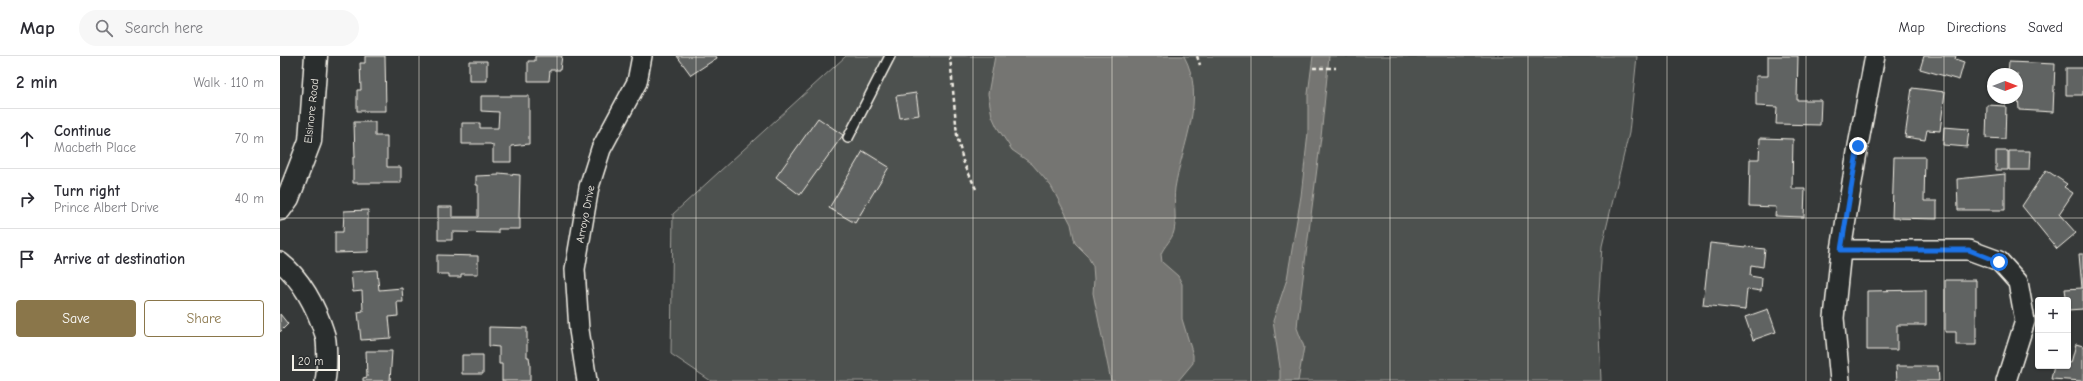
<!DOCTYPE html>
<meta charset="utf-8">
<style>
body{margin:0;font-family:"Comic Neue",sans-serif;background:#f7f7f7;color:#2b2b33}
.controls{position:absolute;right:12px;bottom:12px;display:grid;overflow:hidden;border-radius:4px;box-shadow:0 1px 3px #0004}
.controls button{width:36px;height:36px;display:grid;place-items:center;padding:0;border:0;border-bottom:1px solid #e1e1e2;background:#fff;color:#2b2b33;font:20px sans-serif}
.compass{position:absolute;left:1707px;top:12px;width:36px;height:36px;border-radius:50%;background:#fff;box-shadow:0 1px 3px #0004;rotate:90deg}
.scale{position:absolute;left:12px;bottom:10px;width:48px;box-sizing:border-box;padding-left:4px;border:2px solid #f4f1e8;border-top:0;font-size:11px;line-height:14px;white-space:nowrap;color:#f4f1e8;-webkit-text-stroke:3px #2a2d2e;paint-order:stroke}
.stop{position:absolute;width:12px;height:12px;margin:-9px;border:3px solid #1a73e8;border-radius:50%;background:#fff}
.stop.end{background:#1a73e8;border-color:#fff;box-shadow:0 1px 4px #0008}
.list{margin:0;padding:0;list-style:none}
h2{display:flex;justify-content:space-between;align-items:center;height:52px;margin:0;padding:0 16px;font-size:17px}
h2 small{font-size:13px;font-weight:400;color:#7c7c81}
.list li{display:grid;grid-template-columns:26px 1fr auto;gap:12px;align-items:center;box-sizing:border-box;height:60px;padding:0 16px;border-top:1px solid #e1e1e2}
.list b{display:block;font-size:15px;white-space:nowrap}
.list p{margin:0;font-size:13px;white-space:nowrap;color:#7c7c81}
.list em{font-size:13px;font-style:normal;color:#7c7c81}
.actions{display:flex;gap:8px;padding:12px 16px}
.actions a{flex:1;padding:9px 0;border:1px solid #8a764a;border-radius:4px;text-align:center;font-size:14px;color:#8a764a}
.actions .main{background:#8a764a;color:#fff}
.icon{flex:none;width:22px;height:22px;fill:none;stroke:currentColor;stroke-width:2;stroke-linecap:round;stroke-linejoin:round}
.map{position:relative;flex:none;width:1803px;height:325px;overflow:hidden}
header{display:flex;align-items:center;gap:24px;box-sizing:border-box;height:56px;padding:0 20px;background:#fff;border-bottom:1px solid #e1e1e2}
header strong{font-size:19px}
nav{display:flex;gap:22px;margin-inline-start:auto;font-size:14px}
.search{width:280px;height:36px;background:#f7f7f7;display:flex;align-items:center;gap:10px;box-sizing:border-box;padding:0 14px;border-radius:22px;color:#7c7c81;font-size:15px}
main{display:flex}
aside{flex:1;background:#fff}
.map>svg:first-child{display:block}
.green{fill:#4e514f;stroke:#a1a19c}
.water{fill:#757572;stroke:#a8a7a1}
.building{fill:#616362;stroke:#f4f1e8}
.lines{fill:none;stroke-linecap:round;stroke-linejoin:round}
.lane-casing{stroke:#f4f1e8;stroke-width:12}
.street-casing{stroke:#f4f1e8;stroke-width:22}
.secondary-casing{stroke:#f4f1e8;stroke-width:25}
.path{stroke:#f4f1e8;stroke-width:2.5;stroke-dasharray:4 3;stroke-linecap:butt}
.lane{stroke:#2a2d2e;stroke-width:9}
.street{stroke:#2a2d2e;stroke-width:19}
.secondary{stroke:#2a2d2e;stroke-width:22}
.route{stroke:#1a73e8;stroke-width:5}
.grid{fill:none;stroke:#f4f1e8;stroke-width:1;stroke-opacity:0.55}
.labels{text-anchor:middle;stroke-width:3;stroke-linejoin:round;paint-order:stroke}
.street-label{font-size:11px;fill:#f4f1e8;stroke:#2a2d2e}
</style>
<header>
<strong>Map</strong>
<div class="search"><svg class="icon" aria-label="search" viewBox="0 0 24 24"><circle cx="10" cy="10" r="6"/><path d="M15 15l6 6"/></svg>Search here</div>
<nav><a>Map</a><a>Directions</a><a>Saved</a></nav>
</header>
<main>
<aside>
<h2>2 min<small>Walk · 110 m</small></h2>
<ul class="list">
<li><svg class="icon" aria-label="ahead" viewBox="0 0 24 24"><path d="M12 20V5M6 11l6-6 6 6"/></svg><div><b>Continue</b><p>Macbeth Place</p></div><em>70 m</em></li>
<li><svg class="icon" aria-label="right" viewBox="0 0 24 24"><path d="M7 20v-9h11M14 6l5 5-5 5"/></svg><div><b>Turn right</b><p>Prince Albert Drive</p></div><em>40 m</em></li>
<li><svg class="icon" aria-label="arrive" viewBox="0 0 24 24"><path d="M6 21V4h12l-3 4 3 4H6"/></svg><div><b>Arrive at destination</b></div></li>
</ul>
<div class="actions"><a class="main">Save</a><a>Share</a></div>
</aside>
<div class="map">
<svg width="1803" height="325" viewBox="0 0 1803 325">
<rect width="100%" height="100%" fill="#363939"/>
<filter id="ink" filterUnits="userSpaceOnUse"><feTurbulence type="fractalNoise" baseFrequency=".025" numOctaves="2"/><feDisplacementMap in="SourceGraphic" scale="8" xChannelSelector="R" yChannelSelector="G"/><feConvolveMatrix kernelMatrix="1 2 1 2 8 2 1 2 1" color-interpolation-filters="sRGB"/></filter>
<g filter="url(#ink)">
<path class="green" d="M 566,0 L 1357,0 L 1349,77 L 1322,190 L 1318,252 L 1321,325 L 431,325 L 391,298 L 393,158 Z"/>
<path class="water" d="M 715,0 L 904,0 C 927,43 902,88 895,132 C 893,146 897,161 894,175 C 892,184 884,190 881,198 L 882,206 L 898,220 L 902,228 L 902,263 L 913,299 L 913,307 L 898,325 L 831,325 L 813,237 L 814,223 L 813,210 L 807,199 L 795,187 L 791,168 L 771,130 L 752,108 L 732,94 L 717,71 L 712,60 L 708,38 Z
M 1033,0 L 1049,0 L 1041,81 L 1018,261 L 1017,272 L 1024,291 L 1018,325 L 1000,325 L 1000,311 L 993,265 L 1007,223 L 1021,140 L 1028,77 L 1028,38 Z"/>
<path class="building" d="M 85,0 L 105,0 L 106,55 L 77,55 L 77,34 L 81,34 L 80,7 L 85,7 Z
M 255,0 L 282,0 L 280,14 L 270,14 L 269,25 L 248,25 L 248,5 L 255,5 Z
M 397,0 L 436,0 L 437,2 L 411,19 Z
M 1488,0 L 1518,0 L 1517,44 L 1541,44 L 1540,69 L 1496,68 L 1497,51 L 1476,50 L 1476,20 L 1488,20 Z
M 1644,0 L 1676,0 L 1675,3 L 1684,6 L 1679,24 L 1640,13 Z
M 189,5 L 207,5 L 207,25 L 189,25 Z
M 1729,6 L 1775,8 L 1773,56 L 1739,54 L 1737,18 L 1728,18 Z
M 1786,12 L 1803,12 L 1803,39 L 1786,39 Z
M 1632,32 L 1665,36 L 1660,75 L 1647,74 L 1645,84 L 1625,81 Z
M 636,37 L 639,59 L 620,62 L 616,40 Z
M 201,40 L 249,40 L 249,88 L 231,90 L 231,106 L 213,106 L 213,89 L 210,88 L 182,88 L 182,67 L 200,67 L 200,72 L 218,72 L 219,56 L 201,55 Z
M 1707,49 L 1726,50 L 1725,83 L 1706,82 Z
M 538,62 L 563,79 L 520,139 L 496,121 Z
M 74,66 L 95,66 L 95,80 L 107,80 L 107,111 L 121,111 L 121,127 L 73,127 L 73,101 L 75,101 Z
M 1664,71 L 1689,73 L 1687,91 L 1663,89 Z
M 1480,82 L 1513,83 L 1512,133 L 1525,133 L 1524,161 L 1495,160 L 1496,151 L 1469,150 L 1470,103 L 1479,103 Z
M 583,95 L 609,111 L 575,167 L 549,152 Z
M 1716,95 L 1728,95 L 1728,114 L 1716,114 Z
M 1729,95 L 1750,95 L 1749,114 L 1729,114 Z
M 1614,101 L 1645,101 L 1644,145 L 1657,145 L 1657,163 L 1612,162 Z
M 1766,114 L 1787,128 L 1784,131 L 1793,137 L 1779,158 L 1796,177 L 1777,193 L 1742,150 Z
M 219,117 L 240,119 L 239,162 L 240,162 L 240,173 L 218,173 L 218,177 L 172,176 L 172,184 L 158,184 L 158,151 L 172,151 L 172,161 L 198,161 L 198,129 L 196,129 L 196,120 L 219,119 Z
M 1725,118 L 1725,154 L 1678,154 L 1677,123 Z
M 88,154 L 88,196 L 55,197 L 55,176 L 63,176 L 64,155 Z
M 1430,187 L 1485,193 L 1483,211 L 1471,209 L 1470,220 L 1482,222 L 1481,235 L 1467,233 L 1465,254 L 1423,249 Z
M 1799,198 L 1803,198 L 1803,253 L 1788,254 L 1785,233 L 1802,232 Z
M 157,199 L 198,200 L 198,218 L 181,218 L 181,221 L 169,221 L 169,218 L 157,218 Z
M 97,214 L 99,234 L 122,232 L 123,246 L 117,246 L 118,260 L 109,261 L 111,282 L 81,284 L 78,256 L 83,255 L 82,235 L 73,236 L 71,216 Z
M 1665,224 L 1696,224 L 1696,289 L 1676,289 L 1676,276 L 1665,276 Z
M 1646,234 L 1646,269 L 1617,269 L 1617,294 L 1587,294 L 1587,235 Z
M 1488,253 L 1496,276 L 1473,284 L 1465,261 Z
M 0,258 L 8,268 L 0,276 Z
M 209,271 L 247,272 L 247,301 L 249,301 L 250,308 L 250,325 L 222,325 L 222,308 L 219,308 L 219,291 L 209,290 Z
M 1796,288 L 1803,290 L 1803,325 L 1771,323 L 1774,310 L 1788,310 L 1788,306 L 1791,307 Z
M 86,295 L 112,295 L 110,325 L 83,325 L 83,322 L 87,321 Z
M 182,299 L 203,299 L 203,318 L 182,318 Z
M 1616,310 L 1658,310 L 1659,325 L 1617,325 Z"/>
<g class="lines">
<defs>
<path id="lane" d="M 568,82 L 610,0"/>
<path id="street" d="M 1561,194 L 1689,194 L 1719,205 L 1738,226 L 1745,265 L 1726,325
M 0,206 C 21,222 36,251 44,276 C 48,285 47,315 45,325
M 307,325 L 299,274 L 295,213 L 309,131 L 321,93 L 357,26 L 362,0
M 1560,325 L 1554,262 L 1561,194 L 1578,90 L 1595,0"/>
<path id="secondary" d="M 0,153 L 8,142 L 30,85 L 36,0"/>
</defs>
<use href="#lane" class="lane-casing"/>
<use href="#street" class="street-casing"/>
<use href="#secondary" class="secondary-casing"/>
<path class="path" d="M 670,0 L 677,79 L 683,105 L 696,133
M 917,0 L 920,9
M 1033,12 L 1056,12"/>
<use href="#lane" class="lane"/>
<use href="#street" class="street"/>
<use href="#secondary" class="secondary"/>
</g>
</g>
<g class="lines" filter="url(#ink)">
<path class="route" d="M 1578,90 L 1561,194 L 1689,194 L 1719,206"/>
</g>
<path class="grid" d="M 139,0 L 139,325M 277,0 L 277,325M 416,0 L 416,325M 555,0 L 555,325M 693,0 L 693,325M 832,0 L 832,325M 971,0 L 971,325M 1110,0 L 1110,325M 1248,0 L 1248,325M 1387,0 L 1387,325M 1526,0 L 1526,325M 1664,0 L 1664,325M 0,162 L 1803,162"/>
<g class="labels">
<g class="street-label">
<text transform="translate(31 55) rotate(-84)" y="4">Elsinore Road</text>
<text transform="translate(305 158) rotate(-79)" y="4">Arroyo Drive</text>
</g>
</g>
</svg>
<div class="controls">
<button>+</button>
<button>−</button>
</div>
<svg class="compass" viewBox="-18 -18 36 36"><path d="M0-13l5 13h-10z" fill="#e53935"/><path d="M0 13l5-13h-10z" fill="#7c7c81"/></svg>
<div class="scale">20 m</div>
<div class="stop" style="left:1719px;top:206px"></div>
<div class="stop end" style="left:1578px;top:90px"></div>
</div>
</main>
